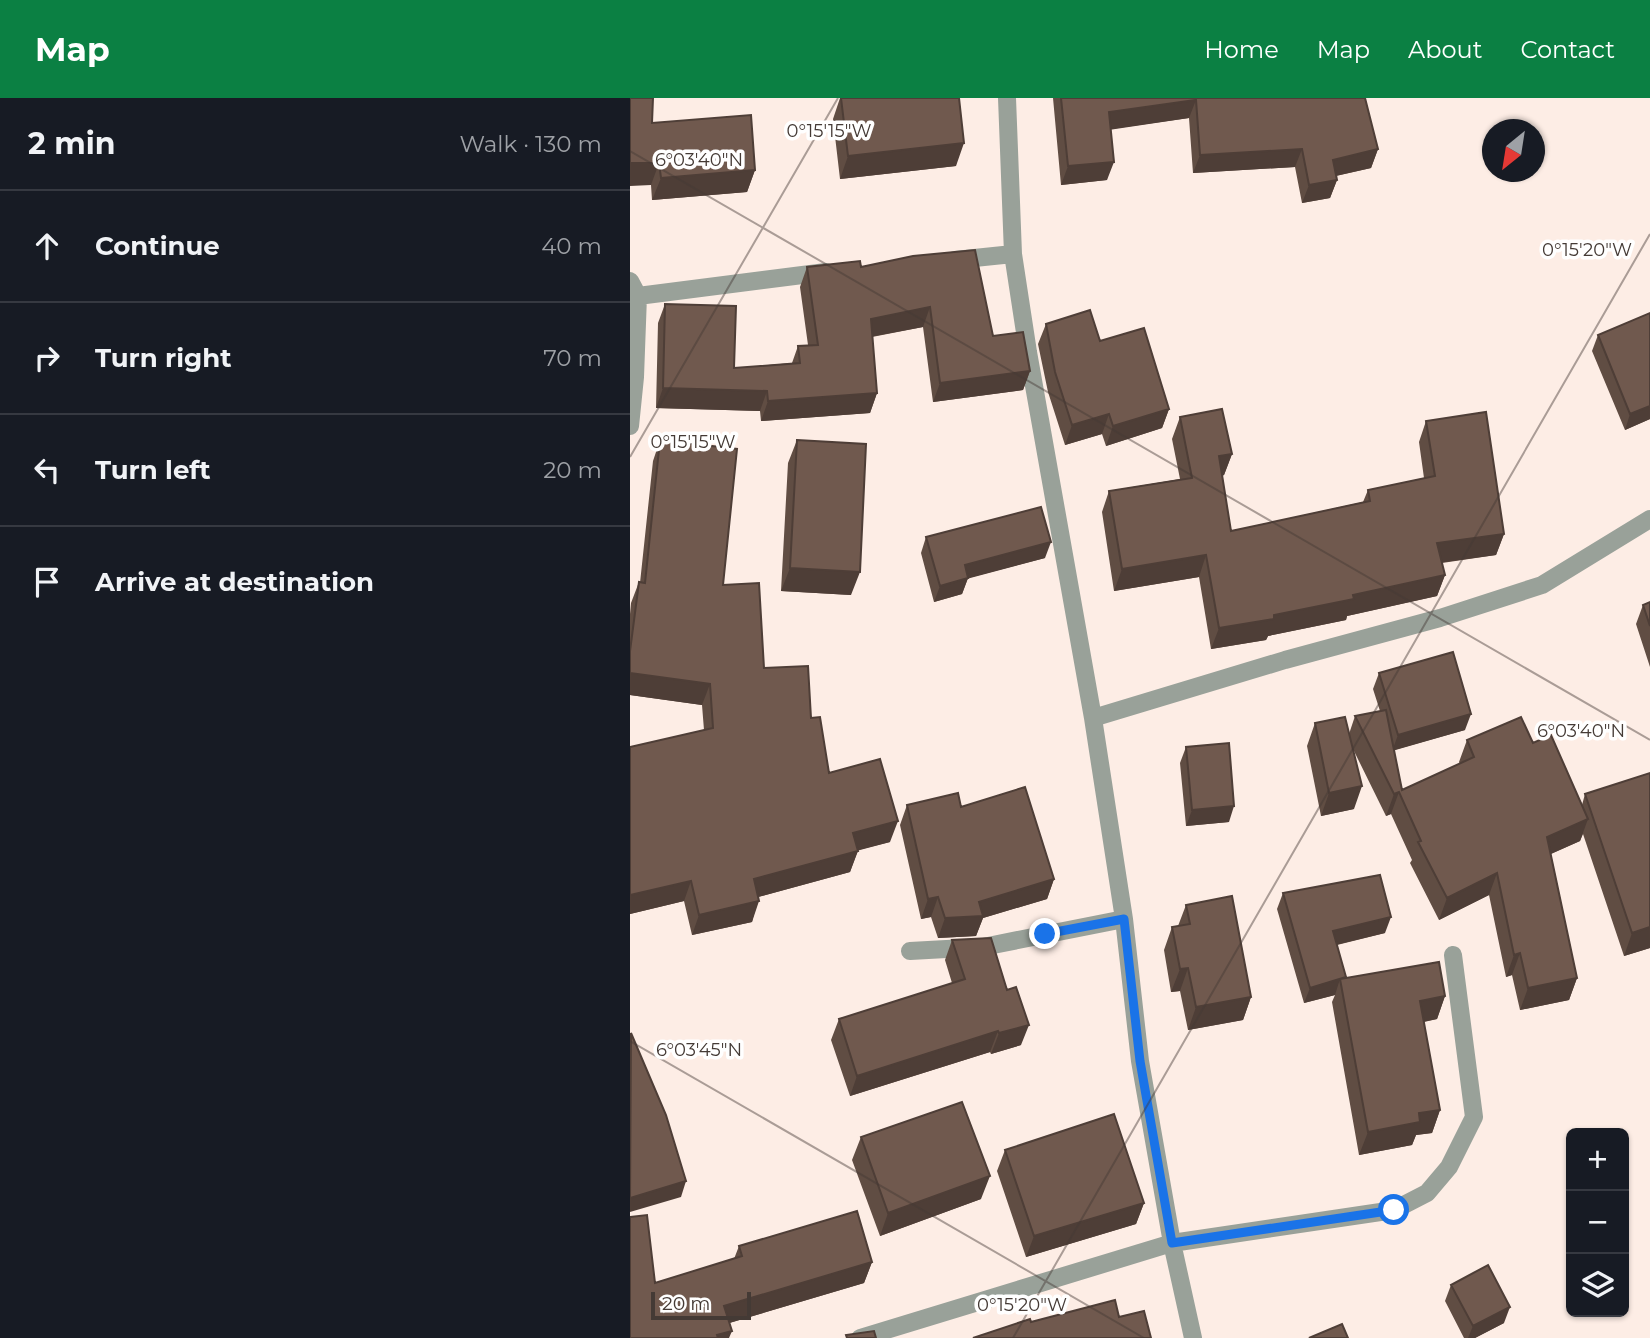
<!DOCTYPE html>
<meta charset="utf-8">
<style>
body{margin:0;font-family:Montserrat,sans-serif;background:#20242c;color:#f1f3f6}
.controls{position:absolute;right:21px;bottom:21px;display:grid;overflow:hidden;border-radius:10px;box-shadow:0 2px 5px #0004}
.controls button{width:63px;height:63px;display:grid;place-items:center;padding:0;border:0;border-bottom:2px solid #363941;background:#171b24;color:#f1f3f6;font:35px sans-serif}
.compass{position:absolute;left:852px;top:21px;width:63px;height:63px;border-radius:50%;background:#171b24;box-shadow:0 2px 5px #0004;rotate:210deg}
.scale{position:absolute;left:21px;bottom:18px;width:100px;box-sizing:border-box;padding-left:7px;border:4px solid #443a35;border-top:0;font-size:19px;line-height:24px;white-space:nowrap;color:#443a35;-webkit-text-stroke:5px #fff;paint-order:stroke}
.stop{position:absolute;width:21px;height:21px;margin:-16px;border:5px solid #1a73e8;border-radius:50%;background:#fff}
.stop.end{background:#1a73e8;border-color:#fff;box-shadow:0 2px 7px #0008}
.list{margin:0;padding:0;list-style:none}
h2{display:flex;justify-content:space-between;align-items:center;height:91px;margin:0;padding:0 28px;font-size:30px}
h2 small{font-size:23px;font-weight:400;color:#9ea1a6}
.list li{display:grid;grid-template-columns:46px 1fr auto;gap:21px;align-items:center;box-sizing:border-box;height:112px;padding:0 28px;border-top:2px solid #363941}
.list b{display:block;font-size:26px;white-space:nowrap}
.list em{font-size:23px;font-style:normal;color:#9ea1a6}
.icon{flex:none;width:38px;height:38px;fill:none;stroke:currentColor;stroke-width:2;stroke-linecap:round;stroke-linejoin:round}
.map{position:relative;flex:none;width:1020px;height:1240px;overflow:hidden}
header{display:flex;align-items:center;gap:42px;box-sizing:border-box;height:98px;padding:0 35px;background:#0b8043;color:#fff}
header strong{font-size:33px}
nav{display:flex;gap:38px;margin-inline-start:auto;font-size:24px}
main{display:flex}
aside{flex:1;background:#171b24}
.map>svg:first-child{display:block}
.lines{fill:none;stroke-linecap:round;stroke-linejoin:round}
.minor{stroke:#99a199;stroke-width:18}
.wall{fill:#604d43}
.shaded-wall{fill:#4e3e37}
.building{fill:#70594e;stroke:#4e3e37;stroke-width:2}
.route{stroke:#1a73e8;stroke-width:9}
.ticks{fill:none;stroke:#443a35;stroke-width:2;stroke-opacity:0.45}
.ticks-label{font-size:18px;text-anchor:middle;fill:#443a35;stroke:#fff;stroke-width:7;stroke-linejoin:round;paint-order:stroke}
</style>
<header>
<strong>Map</strong>
<nav><a>Home</a><a>Map</a><a>About</a><a>Contact</a></nav>
</header>
<main>
<aside>
<h2>2 min<small>Walk · 130 m</small></h2>
<ul class="list">
<li><svg class="icon" aria-label="ahead" viewBox="0 0 24 24"><path d="M12 20V5M6 11l6-6 6 6"/></svg><div><b>Continue</b></div><em>40 m</em></li>
<li><svg class="icon" aria-label="right" viewBox="0 0 24 24"><path d="M7 20v-9h11M14 6l5 5-5 5"/></svg><div><b>Turn right</b></div><em>70 m</em></li>
<li><svg class="icon" aria-label="left" viewBox="0 0 24 24"><path d="M17 20v-9H6M10 6l-5 5 5 5"/></svg><div><b>Turn left</b></div><em>20 m</em></li>
<li><svg class="icon" aria-label="arrive" viewBox="0 0 24 24"><path d="M6 21V4h12l-3 4 3 4H6"/></svg><div><b>Arrive at destination</b></div></li>
</ul>
</aside>
<div class="map">
<svg width="1020" height="1240" viewBox="0 0 1020 1240">
<rect width="100%" height="100%" fill="#fdede5"/>
<g class="lines">
<path class="minor" d="M 377,0 L 383,156 L 398,254 L 463,620 L 494,821 L 510,963 L 542,1145 L 563,1240
M 325,162 L 383,156
M 0,183 L 8,198 L 5,279 L 0,328
M 8,198 L 196,174
M 463,620 L 655,562 L 810,520 L 912,487 L 1020,421
M 280,853 L 353,849 L 494,821
M 230,1240 L 542,1145 L 764,1112 L 797,1095 L 819,1069 L 844,1019 L 823,857"/>
</g>
<path class="wall" d="M 210,0 L 329,0 L 326,68 L 210,81 L 203,21 Z
M 423,0 L 735,0 L 748,51 L 741,70 L 706,78 L 707,82 L 700,100 L 672,105 L 665,69 L 563,75 L 559,20 L 481,31 L 477,82 L 431,87 Z
M 22,25 L 125,72 L 117,94 L 22,102 L 21,87 Z
M 177,169 L 231,169 L 363,238 L 400,273 L 393,292 L 303,304 L 293,229 L 242,239 L 247,295 L 240,315 L 131,323 L 130,313 L 26,310 L 28,225 L 35,206 L 104,270 L 162,265 L 168,248 L 178,247 L 170,189 Z
M 1020,215 L 1020,321 L 995,332 L 962,253 L 968,237 Z
M 416,226 L 470,243 L 539,311 L 532,330 L 476,348 L 472,336 L 435,347 L 418,294 L 408,246 Z
M 550,319 L 602,356 L 594,377 L 592,378 L 601,433 L 733,404 L 738,392 L 794,380 L 789,344 L 796,323 L 874,436 L 866,457 L 812,465 L 815,477 L 807,498 L 717,518 L 716,522 L 638,538 L 636,542 L 581,551 L 569,479 L 484,493 L 472,414 L 479,393 L 550,381 L 542,341 Z
M 30,342 L 93,487 L 134,570 L 181,620 L 199,675 L 260,744 L 228,752 L 220,774 L 128,799 L 122,824 L 62,837 L 54,803 L 0,816 L 0,649 L 74,632 L 72,607 L 0,597 L 0,516 L 1,505 L 9,484 L 10,485 L 23,363 Z
M 167,342 L 221,497 L 151,493 L 158,365 Z
M 296,439 L 415,460 L 338,480 L 332,496 L 304,504 L 291,455 Z
M 1020,504 L 1020,569 L 1006,526 L 1013,507 Z
M 749,575 L 835,632 L 764,652 L 772,692 L 830,666 L 829,664 L 837,642 L 903,645 L 952,707 L 955,696 L 1020,675 L 1020,850 L 994,858 L 953,736 L 950,743 L 921,756 L 947,880 L 939,902 L 890,912 L 882,877 L 876,879 L 859,797 L 809,822 L 780,765 L 782,762 L 761,716 L 756,718 L 723,651 L 724,711 L 691,718 L 677,648 L 685,625 L 719,636 L 725,618 L 750,613 L 743,591 Z
M 556,649 L 599,724 L 556,728 L 550,665 Z
M 277,707 L 331,709 L 424,781 L 417,801 L 353,820 L 346,838 L 308,840 L 301,819 L 291,821 L 270,727 Z
M 653,795 L 755,835 L 707,847 L 716,880 L 815,898 L 807,921 L 794,924 L 810,1012 L 802,1035 L 786,1037 L 782,1047 L 729,1057 L 702,904 L 705,897 L 674,905 L 647,811 Z
M 556,807 L 621,899 L 613,922 L 558,932 L 550,893 L 541,894 L 534,852 L 542,829 L 548,828 Z
M 322,842 L 391,947 L 361,956 L 360,954 L 220,998 L 201,942 L 209,921 L 322,885 L 315,862 Z
M 231,1039 L 351,1101 L 250,1138 L 222,1062 Z
M 375,1052 L 514,1105 L 506,1126 L 396,1159 L 367,1073 Z
M 109,1148 L 242,1164 L 234,1185 L 99,1225 L 25,1185 L 104,1161 Z
M 821,1187 L 874,1225 L 845,1240 L 834,1240 L 815,1203 Z"/>
<path class="shaded-wall" d="M 566,2 L 559,20 L 472,33 L 479,14 Z
M 334,45 L 326,68 L 210,81 L 218,58 Z
M 672,51 L 665,69 L 563,75 L 570,57 Z
M 748,51 L 741,70 L 696,80 L 703,62 Z
M 484,64 L 477,82 L 431,87 L 438,68 Z
M 0,65 L 29,65 L 21,87 L 0,88 Z
M 125,72 L 117,94 L 22,102 L 31,80 Z
M 707,82 L 700,100 L 672,105 L 679,87 Z
M 300,209 L 293,229 L 234,240 L 241,221 Z
M 400,273 L 393,292 L 303,304 L 310,285 Z
M 33,290 L 137,293 L 130,313 L 26,310 Z
M 247,295 L 240,315 L 131,323 L 138,303 Z
M 1020,308 L 1020,321 L 995,332 L 1000,316 Z
M 539,311 L 532,330 L 476,348 L 483,328 Z
M 479,316 L 472,336 L 435,347 L 442,327 Z
M 602,356 L 594,377 L 581,380 L 589,358 Z
M 874,436 L 866,457 L 800,466 L 807,445 Z
M 421,444 L 415,460 L 329,483 L 335,467 Z
M 576,457 L 569,479 L 484,493 L 492,471 Z
M 160,470 L 230,474 L 221,497 L 151,493 Z
M 815,477 L 807,498 L 717,518 L 716,522 L 638,538 L 636,542 L 581,551 L 589,530 L 723,497 Z
M 338,480 L 332,496 L 304,504 L 310,488 Z
M 0,575 L 80,586 L 72,607 L 0,597 Z
M 841,616 L 835,632 L 762,653 L 768,637 Z
M 732,688 L 724,711 L 691,718 L 699,695 Z
M 769,694 L 761,716 L 756,718 L 764,696 Z
M 604,708 L 599,724 L 556,728 L 562,712 Z
M 958,721 L 950,743 L 909,761 L 917,739 Z
M 268,723 L 260,744 L 215,756 L 223,735 Z
M 228,753 L 220,774 L 117,802 L 124,781 Z
M 867,775 L 859,797 L 809,822 L 817,800 Z
M 424,781 L 417,801 L 353,820 L 346,838 L 308,840 L 315,820 L 349,804 Z
M 61,783 L 54,803 L 0,816 L 0,797 Z
M 308,799 L 301,819 L 291,821 L 298,801 Z
M 129,803 L 122,824 L 62,837 L 69,817 Z
M 761,819 L 755,835 L 697,849 L 703,833 Z
M 1020,829 L 1020,850 L 994,858 L 1002,835 Z
M 890,855 L 882,877 L 876,879 L 884,857 Z
M 558,870 L 550,893 L 541,894 L 550,871 Z
M 947,880 L 939,902 L 890,912 L 898,890 Z
M 710,881 L 705,897 L 674,905 L 680,890 Z
M 815,898 L 807,921 L 782,926 L 790,903 Z
M 621,899 L 613,922 L 558,932 L 566,909 Z
M 399,927 L 391,947 L 361,956 L 369,935 Z
M 368,933 L 360,954 L 220,998 L 227,978 Z
M 810,1012 L 802,1035 L 786,1037 L 782,1047 L 729,1057 L 738,1034 L 789,1015 Z
M 360,1078 L 351,1101 L 250,1138 L 258,1115 Z
M 56,1083 L 51,1099 L 0,1114 L 0,1100 Z
M 514,1105 L 506,1126 L 396,1159 L 404,1138 Z
M 242,1164 L 234,1185 L 86,1229 L 94,1208 Z
M 880,1209 L 874,1225 L 845,1240 L 838,1240 L 843,1228 Z
M 102,1233 L 99,1240 L 86,1240 L 87,1237 Z"/>
<path class="building" d="M 0,0 L 23,0 L 22,25 L 121,17 L 125,72 L 31,80 L 29,65 L 0,65 Z
M 211,0 L 329,0 L 334,45 L 218,58 Z
M 431,0 L 735,0 L 748,51 L 703,62 L 707,82 L 679,87 L 672,51 L 570,57 L 566,2 L 479,14 L 484,64 L 438,68 Z
M 345,152 L 363,238 L 393,234 L 400,273 L 310,285 L 300,209 L 241,221 L 247,295 L 138,303 L 137,293 L 33,290 L 35,206 L 106,208 L 104,270 L 170,265 L 168,248 L 188,247 L 177,169 L 230,163 L 231,169 L 283,158 Z
M 460,212 L 470,243 L 514,230 L 539,311 L 483,328 L 479,316 L 442,327 L 425,274 L 416,226 Z
M 1020,215 L 1020,308 L 1000,316 L 968,237 Z
M 592,311 L 602,356 L 589,358 L 601,433 L 740,403 L 738,392 L 805,378 L 796,323 L 856,314 L 874,436 L 807,445 L 815,477 L 723,497 L 724,501 L 644,517 L 644,521 L 589,530 L 576,457 L 492,471 L 479,393 L 562,380 L 550,319 Z
M 30,342 L 107,351 L 93,487 L 129,485 L 134,570 L 178,568 L 181,620 L 190,619 L 199,675 L 250,661 L 268,723 L 223,735 L 228,753 L 124,781 L 129,803 L 69,817 L 61,783 L 0,797 L 0,649 L 83,630 L 80,586 L 0,575 L 0,553 L 9,484 L 15,485 Z
M 167,342 L 236,346 L 230,474 L 160,470 Z
M 411,409 L 421,444 L 335,467 L 338,480 L 310,488 L 296,439 Z
M 1020,504 L 1020,528 L 1013,507 Z
M 823,554 L 841,616 L 768,637 L 749,575 Z
M 756,612 L 772,692 L 844,659 L 837,642 L 891,619 L 903,645 L 921,637 L 958,721 L 917,739 L 947,880 L 898,890 L 890,855 L 884,857 L 867,775 L 817,800 L 788,744 L 791,743 L 769,694 L 764,696 L 725,618 Z
M 715,619 L 732,688 L 699,695 L 685,625 Z
M 599,645 L 604,708 L 562,712 L 556,649 Z
M 1020,675 L 1020,829 L 1002,835 L 955,696 Z
M 395,689 L 424,781 L 349,804 L 353,818 L 315,820 L 308,799 L 298,801 L 277,707 L 328,695 L 331,709 Z
M 750,777 L 761,819 L 703,833 L 716,879 L 680,890 L 653,795 Z
M 602,798 L 621,899 L 566,909 L 558,870 L 550,871 L 542,829 L 560,826 L 556,807 Z
M 361,840 L 377,892 L 386,889 L 399,927 L 369,935 L 368,933 L 227,978 L 209,921 L 335,881 L 322,842 Z
M 809,864 L 815,898 L 790,903 L 810,1012 L 789,1015 L 790,1024 L 738,1034 L 710,881 Z
M 1,935 L 36,1017 L 56,1083 L 0,1100 Z
M 332,1004 L 360,1078 L 258,1115 L 231,1039 Z
M 484,1016 L 514,1105 L 404,1138 L 375,1052 Z
M 227,1113 L 242,1164 L 94,1208 L 102,1233 L 87,1237 L 88,1240 L 0,1240 L 0,1119 L 17,1117 L 25,1185 L 112,1158 L 109,1148 Z
M 858,1167 L 880,1209 L 843,1228 L 821,1187 Z
M 485,1202 L 489,1219 L 514,1213 L 521,1240 L 343,1240 L 400,1221 L 401,1224 Z
M 712,1226 L 718,1240 L 679,1240 Z
M 244,1233 L 246,1240 L 217,1240 L 216,1237 Z"/>
<g class="lines">
<path class="route" d="M 415,836 L 494,821 L 510,963 L 542,1145 L 764,1112"/>
</g>
<path class="ticks" d="M 0,53 L 1020,642M 0,359 L 208,0M 0,943 L 514,1240M 383,1240 L 1020,136"/>
<g class="ticks-label">
<text x="199" y="39">0°15'15"W</text>
<text x="69" y="68">6°03'40"N</text>
<text x="957" y="158">0°15'20"W</text>
<text x="63" y="350">0°15'15"W</text>
<text x="951" y="639">6°03'40"N</text>
<text x="69" y="958">6°03'45"N</text>
<text x="392" y="1213">0°15'20"W</text>
</g>
</svg>
<div class="controls">
<button>+</button>
<button>−</button>
<button><svg class="icon" aria-label="layers" viewBox="0 0 24 24"><path d="M12 4l9 5-9 5-9-5zM3 14l9 5 9-5"/></svg></button>
</div>
<svg class="compass" viewBox="-18 -18 36 36"><path d="M0-13l5 13h-10z" fill="#e53935"/><path d="M0 13l5-13h-10z" fill="#9ea1a6"/></svg>
<div class="scale">20 m</div>
<div class="stop" style="left:764px;top:1112px"></div>
<div class="stop end" style="left:415px;top:836px"></div>
</div>
</main>
